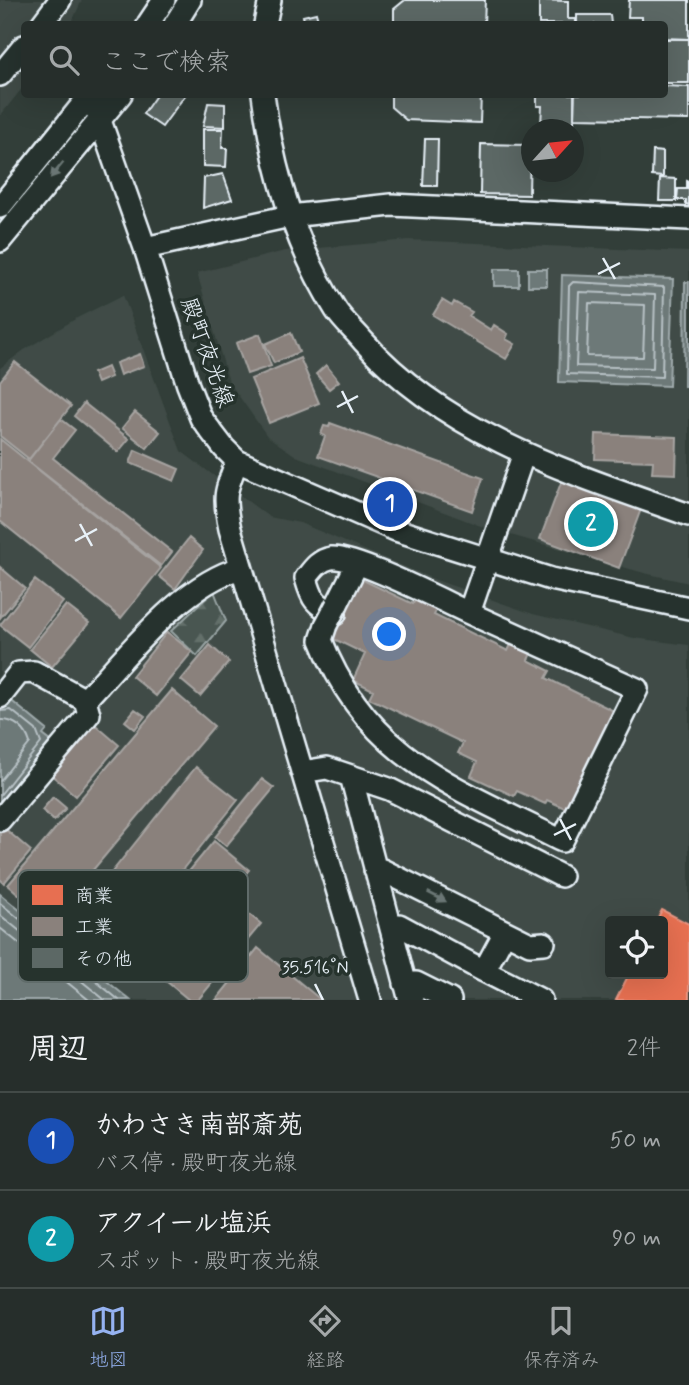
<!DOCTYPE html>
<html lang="ja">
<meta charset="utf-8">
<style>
body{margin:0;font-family:Mynerve,"Klee One",sans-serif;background:#2e3633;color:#f1f3f6}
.controls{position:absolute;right:21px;bottom:21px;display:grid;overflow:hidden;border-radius:7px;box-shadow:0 7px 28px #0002}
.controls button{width:63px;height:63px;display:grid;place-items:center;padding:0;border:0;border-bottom:2px solid #424a47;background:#262e2b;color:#f1f3f6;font:35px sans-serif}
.compass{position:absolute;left:521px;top:119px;width:63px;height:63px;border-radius:50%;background:#262e2b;box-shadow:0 7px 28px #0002;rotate:63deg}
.you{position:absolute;left:390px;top:635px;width:24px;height:24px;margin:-18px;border:5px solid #fff;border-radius:50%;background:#1a73e8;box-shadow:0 0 0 10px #1a73e833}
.badge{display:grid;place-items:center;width:46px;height:46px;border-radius:50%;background:#95b2f1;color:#fff;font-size:23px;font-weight:700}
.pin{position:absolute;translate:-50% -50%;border:4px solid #fff;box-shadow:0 2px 7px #0006}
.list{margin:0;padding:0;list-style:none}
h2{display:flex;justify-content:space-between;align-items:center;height:91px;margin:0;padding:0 28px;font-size:30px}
h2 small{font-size:23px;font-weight:400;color:#a4a8a9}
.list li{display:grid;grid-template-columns:46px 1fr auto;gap:21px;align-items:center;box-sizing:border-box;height:98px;padding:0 28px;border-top:2px solid #424a47}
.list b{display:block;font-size:26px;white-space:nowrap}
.list p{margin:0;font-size:23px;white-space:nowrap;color:#a4a8a9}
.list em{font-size:23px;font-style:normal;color:#a4a8a9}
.icon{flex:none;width:38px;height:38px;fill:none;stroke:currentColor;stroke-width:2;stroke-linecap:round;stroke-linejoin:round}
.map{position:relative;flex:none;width:689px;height:1000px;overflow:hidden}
.search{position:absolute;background:#262e2b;box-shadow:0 7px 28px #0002;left:21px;right:21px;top:21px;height:77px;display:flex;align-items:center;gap:18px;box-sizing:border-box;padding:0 24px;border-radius:7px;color:#a4a8a9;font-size:26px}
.sheet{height:287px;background:#262e2b}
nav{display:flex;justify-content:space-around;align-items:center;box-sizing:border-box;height:98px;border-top:2px solid #424a47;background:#262e2b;font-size:19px;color:#a4a8a9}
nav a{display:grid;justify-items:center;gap:4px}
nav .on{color:#95b2f1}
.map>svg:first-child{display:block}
.built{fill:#3f4b46;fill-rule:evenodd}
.forest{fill:url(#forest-firs);stroke:#98a4a4;stroke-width:2}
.water{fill:#6d7978;stroke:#9ea9ab;stroke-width:2}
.shops{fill:#e76f51;stroke:#e79683;stroke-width:2}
.industry{fill:#8a817c;stroke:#a6a3a1;stroke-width:2}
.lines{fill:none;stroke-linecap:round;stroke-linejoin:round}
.shore{stroke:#b7c1c5;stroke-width:2}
.building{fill:#5c6865;stroke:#e8f1f8;stroke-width:2}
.minor-casing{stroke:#e8f1f8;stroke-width:26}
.minor{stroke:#26332d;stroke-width:21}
.minor-bridge-casing{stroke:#e8f1f8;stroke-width:26;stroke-linecap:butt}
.minor-bridge{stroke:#26332d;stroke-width:21}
.oneway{fill:#6a7674}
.ticks{fill:none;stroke:#e8f1f8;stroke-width:2.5}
.labels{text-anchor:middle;stroke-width:7;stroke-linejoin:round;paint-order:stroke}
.street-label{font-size:23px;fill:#e8f1f8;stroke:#26332d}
.key{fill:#26332d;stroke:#606c6a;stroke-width:2}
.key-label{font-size:19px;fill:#e8f1f8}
.ticks-label{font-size:18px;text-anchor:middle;fill:#e8f1f8;stroke:#26332d;stroke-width:7;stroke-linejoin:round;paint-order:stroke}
</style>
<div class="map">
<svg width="689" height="1000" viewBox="0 0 689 1000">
<defs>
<pattern id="forest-firs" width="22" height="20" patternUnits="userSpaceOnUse" patternTransform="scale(1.75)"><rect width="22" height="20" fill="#495651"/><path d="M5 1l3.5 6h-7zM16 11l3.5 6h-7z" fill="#636f6b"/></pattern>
</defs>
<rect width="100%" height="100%" fill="#323e39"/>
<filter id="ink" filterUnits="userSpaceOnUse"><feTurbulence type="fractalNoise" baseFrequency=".0143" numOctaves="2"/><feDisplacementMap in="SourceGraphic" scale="14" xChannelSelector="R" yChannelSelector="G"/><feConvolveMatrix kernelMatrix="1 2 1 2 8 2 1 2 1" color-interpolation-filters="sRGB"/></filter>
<g filter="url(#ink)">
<path class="built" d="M 0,0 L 82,0 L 71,24 L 24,24 L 24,86 L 0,116 Z
M 408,240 L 689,252 L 689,583 L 644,573 L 486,528 L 296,456 L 267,436 L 229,382 L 197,273 L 285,251 Z
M 123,295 L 181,451 L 269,517 L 300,523 L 436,580 L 533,614 L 634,638 L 689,645 L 689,1000 L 130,1000 L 0,894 L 0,368 L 24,350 L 77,318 ZM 610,921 L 663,921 L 663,974 L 610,974 Z"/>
<path class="forest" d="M 214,591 L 226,621 L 197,656 L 171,631 Z"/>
<path class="water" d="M 494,269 L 519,269 L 519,286 L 494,286 Z
M 528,269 L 547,269 L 547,286 L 528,286 Z
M 562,275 L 673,279 L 669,386 L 559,382 Z
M 685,282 L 689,282 L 689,386 L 684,386 Z
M 8,698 L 47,730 L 43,735 L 52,742 L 0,807 L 0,708 Z
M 0,894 L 130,1000 L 0,1000 Z"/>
<path class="shops" d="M 662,910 L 689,924 L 689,1000 L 616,1000 L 629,974 L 663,974 L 663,921 L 656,921 Z"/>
<path class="industry" d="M 442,300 L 452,306 L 454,302 L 472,312 L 469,316 L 491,330 L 494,325 L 508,334 L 506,339 L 515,344 L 506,359 L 433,315 Z
M 291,333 L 299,352 L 274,363 L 265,344 Z
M 260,334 L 271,366 L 247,374 L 236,343 Z
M 140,354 L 144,366 L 120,375 L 116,363 Z
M 300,358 L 319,403 L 269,423 L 251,379 Z
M 15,362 L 71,406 L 29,459 L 0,436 L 0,381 Z
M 326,365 L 339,381 L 329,389 L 316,374 Z
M 107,367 L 111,377 L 97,383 L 93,373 Z
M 84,403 L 129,439 L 118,452 L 74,416 Z
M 135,412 L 160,432 L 147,448 L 122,428 Z
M 61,419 L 75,430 L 53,458 L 172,552 L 161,566 L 28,461 Z
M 330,423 L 483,478 L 472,511 L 318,456 L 325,436 L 321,434 L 324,426 L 329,427 Z
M 596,434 L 677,437 L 676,474 L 652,473 L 653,461 L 595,459 Z
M 0,439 L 161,568 L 121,618 L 0,521 Z
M 135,450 L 179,469 L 174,481 L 130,463 Z
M 562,480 L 641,509 L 619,568 L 540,539 Z
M 189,538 L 203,550 L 175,589 L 159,576 Z
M 0,567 L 25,588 L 0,618 Z
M 361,579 L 413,604 L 417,597 L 438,607 L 434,615 L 508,651 L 512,642 L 532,651 L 528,660 L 550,671 L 546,678 L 616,712 L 569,810 L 547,800 L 545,804 L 517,791 L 514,796 L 471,776 L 477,762 L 458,753 L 463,743 L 369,698 L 373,690 L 353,680 L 365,654 L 332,638 L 337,628 L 332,626 Z
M 35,580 L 63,602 L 28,647 L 0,625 Z
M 66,605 L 89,623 L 52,667 L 30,649 Z
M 167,632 L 192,652 L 156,696 L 132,676 Z
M 210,645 L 229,662 L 200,696 L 181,680 Z
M 172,690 L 214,726 L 50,921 L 8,885 Z
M 135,709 L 145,716 L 135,729 L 125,721 Z
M 92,722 L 119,745 L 76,796 L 49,773 Z
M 196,767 L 238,800 L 106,965 L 64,932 Z
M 262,779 L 274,788 L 226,846 L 215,837 Z
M 53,797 L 66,808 L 54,821 L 42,810 Z
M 3,827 L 31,851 L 4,883 L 0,879 L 0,831 Z
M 214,841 L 249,870 L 227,896 L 261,924 L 198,1000 L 189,1000 L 126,948 Z
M 258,948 L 321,1000 L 216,1000 Z"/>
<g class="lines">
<path class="shore" d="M 573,282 L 664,287 L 662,377 L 567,374 L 569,286 Z
M 579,292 L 655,295 L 653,368 L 576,366 Z
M 589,303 L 645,305 L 643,357 L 587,356 Z
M 0,711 L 11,710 L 36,730 L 41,743 L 0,795
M 0,720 C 14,719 26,729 30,743 L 0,781
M 0,903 L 119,1000
M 0,915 L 105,1000
M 0,928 L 89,1000"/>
</g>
<path class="building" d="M 405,0 L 485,0 L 484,24 L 394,24 L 394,9 Z
M 539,0 L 568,1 L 568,19 L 576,19 L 576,24 L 539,24 Z
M 629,0 L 689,0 L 689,39 L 664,38 L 664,24 L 633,24 L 633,22 L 642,22 L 642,17 L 628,17 Z
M 316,13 L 319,24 L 305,24 L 303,16 Z
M 577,15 L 610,15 L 611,24 L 577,24 Z
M 664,39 L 689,39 L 689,83 L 664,83 Z
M 664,86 L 689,87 L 689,120 L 574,118 L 575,94 L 664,94 Z
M 157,94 L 186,94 L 162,127 L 143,114 Z
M 391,94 L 481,94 L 480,123 L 406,120 L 391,107 Z
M 537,94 L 574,94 L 574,125 L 541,125 L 542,106 L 537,106 Z
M 208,103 L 225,104 L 225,127 L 203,126 Z
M 203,129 L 223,129 L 222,148 L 227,148 L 226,167 L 203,166 Z
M 425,139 L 438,139 L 437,186 L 423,186 Z
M 481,144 L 530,145 L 529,195 L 480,194 Z
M 653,151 L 663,152 L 663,177 L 652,176 Z
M 223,174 L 232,199 L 203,208 L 204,178 Z
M 660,178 L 676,179 L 676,201 L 659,201 Z
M 687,181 L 689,182 L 689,205 L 686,204 L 686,200 L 677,200 L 678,189 L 687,189 Z"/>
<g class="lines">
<defs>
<path id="minor" d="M 42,24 L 60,0
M 148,24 L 164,0
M 175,24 L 190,0
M 265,24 L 270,0
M 0,75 L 24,46
M 263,94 C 273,171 294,244 336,310 C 343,321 355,331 364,342 C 448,436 573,474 689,515
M 91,95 L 145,248 L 188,385 L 201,418 L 224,448 L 237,461 L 396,530 L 551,579 L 689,608
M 0,207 L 91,94
M 0,241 L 121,94
M 145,248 L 290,216 L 391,205 L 689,219
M 237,461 C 225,491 223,497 230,529 L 370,1000
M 337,604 L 357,564
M 335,614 C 315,604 312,600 306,578 C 313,569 319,560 331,558 C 353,555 445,602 469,613 L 524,453
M 326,625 L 321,640 C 368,760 456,787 562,841 L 637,689 L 469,613
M 0,697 L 19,673 L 34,672 L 85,700
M 302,772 L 327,768 L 389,789 L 561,876
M 351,776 L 409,997 L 412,1000
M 0,820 L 89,714 L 85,700 C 127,656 181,584 241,568
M 375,870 L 382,870 L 530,944 L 544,943
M 391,929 L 399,925 L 484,971
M 505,932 L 484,971 L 541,1000
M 405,984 L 416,983 L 450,1000"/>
</defs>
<use href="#minor" class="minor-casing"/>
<use href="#minor" class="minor"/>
<defs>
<path id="minor-bridge" d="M 326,625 L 337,604"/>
</defs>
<use href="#minor-bridge" class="minor-bridge-casing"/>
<use href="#minor-bridge" class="minor-bridge"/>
</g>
<defs><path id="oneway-solid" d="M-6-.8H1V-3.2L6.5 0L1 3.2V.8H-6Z" transform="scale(1.75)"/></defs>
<g class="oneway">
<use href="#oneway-solid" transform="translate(57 170) rotate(129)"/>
<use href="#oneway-solid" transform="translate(437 897) rotate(27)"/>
</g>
</g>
<path class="ticks" d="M 603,258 L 615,279M 598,274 L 620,263M 342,391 L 353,413M 337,407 L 358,396M 80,524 L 92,546M 75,541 L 97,529M 560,819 L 571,840M 554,835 L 576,824M 315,984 L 323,1000"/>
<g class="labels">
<g class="street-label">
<text transform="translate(208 352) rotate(70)" y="8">殿町夜光線</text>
</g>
</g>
<rect x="18" y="870" width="230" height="112" rx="10" class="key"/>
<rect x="32" y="885" width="31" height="20" fill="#e76f51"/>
<rect x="32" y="917" width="31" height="19" fill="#8a817c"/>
<rect x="32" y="948" width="31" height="20" fill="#5c6865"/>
<g class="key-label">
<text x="75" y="902">商業</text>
<text x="75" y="933">工業</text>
<text x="75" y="965">その他</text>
</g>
<g class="ticks-label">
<text x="315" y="973">35.516°N</text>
</g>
</svg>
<div class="controls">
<button><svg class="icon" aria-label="locate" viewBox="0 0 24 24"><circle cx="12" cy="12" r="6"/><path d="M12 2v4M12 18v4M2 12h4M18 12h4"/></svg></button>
</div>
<svg class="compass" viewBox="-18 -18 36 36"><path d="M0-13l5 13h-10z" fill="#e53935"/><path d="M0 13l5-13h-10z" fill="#a4a8a9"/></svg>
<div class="you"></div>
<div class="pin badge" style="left:390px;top:504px;background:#1a4fb4">1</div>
<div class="pin badge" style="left:591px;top:524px;background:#0f9aa8">2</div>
<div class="search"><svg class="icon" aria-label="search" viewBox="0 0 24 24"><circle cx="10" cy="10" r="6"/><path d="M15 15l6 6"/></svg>ここで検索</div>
</div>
<section class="sheet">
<h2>周辺<small>2件</small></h2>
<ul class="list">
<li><span class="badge" style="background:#1a4fb4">1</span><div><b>かわさき南部斎苑</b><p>バス停 · 殿町夜光線</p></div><em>50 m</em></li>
<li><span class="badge" style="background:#0f9aa8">2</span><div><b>アクイール塩浜</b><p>スポット · 殿町夜光線</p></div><em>90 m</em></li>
</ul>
</section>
<nav>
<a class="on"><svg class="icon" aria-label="map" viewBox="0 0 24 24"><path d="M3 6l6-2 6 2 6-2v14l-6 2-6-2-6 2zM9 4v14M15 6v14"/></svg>地図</a>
<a><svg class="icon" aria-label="directions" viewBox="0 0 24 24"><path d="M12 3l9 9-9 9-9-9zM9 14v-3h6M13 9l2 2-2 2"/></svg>経路</a>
<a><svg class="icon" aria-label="saved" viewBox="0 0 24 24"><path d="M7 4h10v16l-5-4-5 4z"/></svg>保存済み</a>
</nav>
